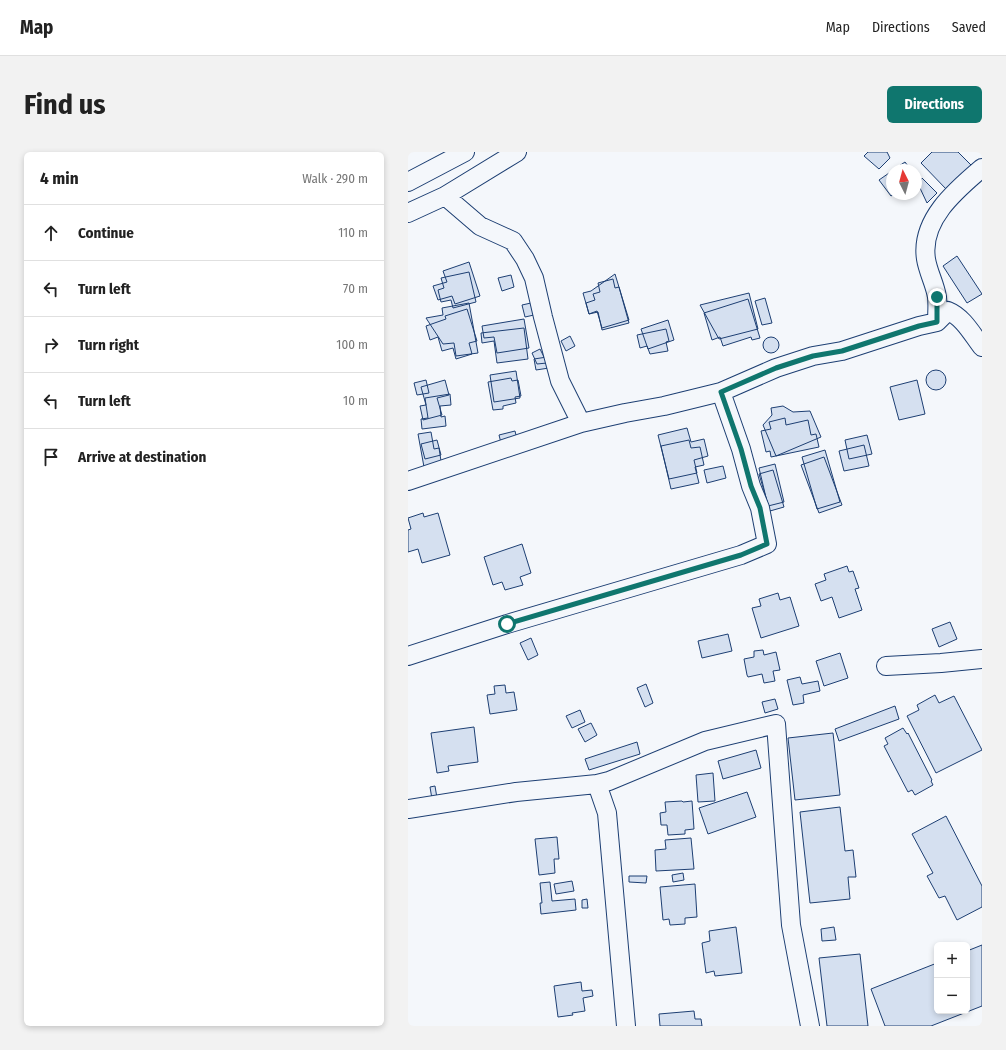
<!DOCTYPE html>
<meta charset="utf-8">
<style>
body{margin:0;font-family:"Fira Sans Condensed",sans-serif;background:#f2f2f2;color:#222}
.controls{position:absolute;right:12px;bottom:12px;display:grid;overflow:hidden;border-radius:6px;box-shadow:0 2px 6px #0003}
.controls button{width:36px;height:36px;display:grid;place-items:center;padding:0;border:0;border-bottom:1px solid #e0e0e0;background:#fff;color:#222;font:20px sans-serif}
.compass{position:absolute;left:478px;top:12px;width:36px;height:36px;border-radius:50%;background:#fff;box-shadow:0 2px 6px #0003;rotate:354deg}
.stop{position:absolute;width:12px;height:12px;margin:-9px;border:3px solid #0f766e;border-radius:50%;background:#fff}
.stop.end{background:#0f766e;border-color:#fff;box-shadow:0 1px 4px #0008}
.list{margin:0;padding:0;list-style:none}
h2{display:flex;justify-content:space-between;align-items:center;height:52px;margin:0;padding:0 16px;font-size:17px}
h2 small{font-size:13px;font-weight:400;color:#767676}
.list li{display:grid;grid-template-columns:26px 1fr auto;gap:12px;align-items:center;box-sizing:border-box;height:56px;padding:0 16px;border-top:1px solid #e0e0e0}
.list b{display:block;font-size:15px;white-space:nowrap}
.list em{font-size:13px;font-style:normal;color:#767676}
.icon{flex:none;width:22px;height:22px;fill:none;stroke:currentColor;stroke-width:2;stroke-linecap:round;stroke-linejoin:round}
.map{position:relative;flex:none;width:574px;height:874px;overflow:hidden;border-radius:6px}
header{display:flex;align-items:center;gap:24px;box-sizing:border-box;height:56px;padding:0 20px;background:#fff;border-bottom:1px solid #e0e0e0}
header strong{font-size:19px}
nav{display:flex;gap:22px;margin-inline-start:auto;font-size:14px}
.intro{display:flex;align-items:center;justify-content:space-between;box-sizing:border-box;height:96px;padding:0 24px}
h1{margin:0;font-size:28px}
.button{padding:10px 18px;border-radius:6px;background:#0f766e;color:#fff;font-size:14px;font-weight:700}
main{display:flex;gap:24px;padding:0 24px}
aside{flex:1;background:#fff;border-radius:6px;box-shadow:0 2px 6px #0003}
.map>svg:first-child{display:block}
.building{fill:#d5e0f0;stroke:#1d3f73}
.lines{fill:none;stroke-linecap:round;stroke-linejoin:round}
.minor-casing{stroke:#1d3f73;stroke-width:20}
.minor{stroke:#f4f7fb;stroke-width:18}
.route{stroke:#0f766e;stroke-width:5}
</style>
<header>
<strong>Map</strong>
<nav><a>Map</a><a>Directions</a><a>Saved</a></nav>
</header>
<div class="intro"><h1>Find us</h1><a class="button">Directions</a></div>
<main>
<aside>
<h2>4 min<small>Walk · 290 m</small></h2>
<ul class="list">
<li><svg class="icon" aria-label="ahead" viewBox="0 0 24 24"><path d="M12 20V5M6 11l6-6 6 6"/></svg><div><b>Continue</b></div><em>110 m</em></li>
<li><svg class="icon" aria-label="left" viewBox="0 0 24 24"><path d="M17 20v-9H6M10 6l-5 5 5 5"/></svg><div><b>Turn left</b></div><em>70 m</em></li>
<li><svg class="icon" aria-label="right" viewBox="0 0 24 24"><path d="M7 20v-9h11M14 6l5 5-5 5"/></svg><div><b>Turn right</b></div><em>100 m</em></li>
<li><svg class="icon" aria-label="left" viewBox="0 0 24 24"><path d="M17 20v-9H6M10 6l-5 5 5 5"/></svg><div><b>Turn left</b></div><em>10 m</em></li>
<li><svg class="icon" aria-label="arrive" viewBox="0 0 24 24"><path d="M6 21V4h12l-3 4 3 4H6"/></svg><div><b>Arrive at destination</b></div></li>
</ul>
</aside>
<div class="map">
<svg width="574" height="874" viewBox="0 0 574 874">
<rect width="100%" height="100%" fill="#f4f7fb"/>
<path class="building" d="M 460,0 L 479,0 L 482,6 L 471,17 L 456,4 Z
M 524,0 L 550,0 L 564,14 L 539,38 L 513,11 Z
M 497,10 L 503,18 L 485,18 Z
M 484,19 L 484,42 L 486,42 L 483,44 L 471,28 Z
M 514,26 L 529,41 L 519,51 L 511,34 Z
M 549,104 L 574,142 L 559,151 L 535,114 Z
M 61,110 L 72,144 L 47,152 L 44,144 L 30,148 L 25,134 L 39,130 L 35,119 Z
M 61,120 L 68,150 L 45,156 L 43,148 L 33,150 L 30,138 L 36,136 L 33,126 Z
M 207,122 L 221,168 L 194,176 L 189,159 L 181,162 L 175,141 L 183,139 Z
M 103,123 L 106,135 L 94,139 L 90,126 Z
M 205,127 L 207,136 L 211,135 L 221,171 L 194,178 L 190,160 L 181,162 L 178,151 L 187,148 L 185,142 L 192,140 L 190,131 Z
M 341,141 L 350,177 L 311,187 L 292,153 Z
M 357,146 L 364,171 L 354,173 L 347,149 Z
M 340,147 L 352,186 L 344,188 L 343,185 L 315,194 L 312,185 L 304,188 L 296,161 Z
M 61,151 L 70,201 L 48,204 L 46,191 L 35,192 L 18,166 L 35,163 L 34,156 Z
M 123,151 L 126,163 L 117,165 L 114,153 Z
M 59,157 L 69,189 L 61,191 L 64,202 L 48,207 L 45,196 L 34,199 L 30,185 L 22,188 L 18,174 L 38,167 L 37,164 Z
M 116,167 L 121,196 L 89,201 L 86,185 L 76,186 L 74,174 Z
M 260,168 L 266,188 L 240,197 L 233,177 Z
M 116,176 L 120,207 L 89,211 L 86,189 L 74,191 L 73,181 Z
M 258,177 L 261,189 L 258,190 L 260,199 L 242,202 L 239,194 L 232,196 L 229,183 Z
M 162,184 L 167,194 L 158,199 L 153,189 Z
M355 193a8 8 0 1 1 16 0a8 8 0 1 1-16 0Z
M 132,197 L 139,211 L 129,212 L 124,201 Z
M 139,205 L 141,216 L 128,218 L 126,207 Z
M518 228a10 10 0 1 1 20 0a10 10 0 1 1-20 0Z
M 108,219 L 112,246 L 86,250 L 82,223 Z
M 103,226 L 104,229 L 110,228 L 113,244 L 107,245 L 108,251 L 95,254 L 95,257 L 85,258 L 80,230 Z
M 18,228 L 21,241 L 9,243 L 6,231 Z
M 37,228 L 41,243 L 29,246 L 34,263 L 15,268 L 12,254 L 18,253 L 13,235 Z
M 509,228 L 517,262 L 491,268 L 482,235 Z
M 42,242 L 43,253 L 32,254 L 33,265 L 37,264 L 38,274 L 14,277 L 13,267 L 20,266 L 17,246 Z
M 375,254 L 385,260 L 402,259 L 413,285 L 368,304 L 355,273 L 364,263 L 363,256 Z
M 377,266 L 378,273 L 400,268 L 403,283 L 408,282 L 411,295 L 363,305 L 362,299 L 358,300 L 353,279 L 363,277 L 361,270 Z
M 279,276 L 283,290 L 296,287 L 300,304 L 286,308 L 289,321 L 261,327 L 250,283 Z
M 107,279 L 109,287 L 93,291 L 91,283 Z
M 23,280 L 26,297 L 31,296 L 33,309 L 28,310 L 29,313 L 16,315 L 10,282 Z
M 459,283 L 464,302 L 441,307 L 437,288 Z
M 29,288 L 33,303 L 17,307 L 13,292 Z
M 281,288 L 283,296 L 292,295 L 296,313 L 287,315 L 291,331 L 263,337 L 253,294 Z
M 456,293 L 461,314 L 436,319 L 431,299 Z
M 417,298 L 432,350 L 409,357 L 394,305 Z
M 416,305 L 434,353 L 411,361 L 393,313 Z
M 367,312 L 376,350 L 360,354 L 351,316 Z
M 315,314 L 318,326 L 299,331 L 296,318 Z
M 365,318 L 376,355 L 362,359 L 351,322 Z
M 15,361 L 16,365 L 30,361 L 42,403 L 14,411 L 10,397 L 0,400 L 0,378 L 3,377 L 0,366 Z
M 114,392 L 123,421 L 112,425 L 115,433 L 97,438 L 94,430 L 85,433 L 76,405 Z
M 439,414 L 441,420 L 445,419 L 451,436 L 447,437 L 454,458 L 431,466 L 424,445 L 413,449 L 407,432 L 418,428 L 416,422 Z
M 370,441 L 372,448 L 382,445 L 391,474 L 353,486 L 344,456 L 353,454 L 351,447 Z
M 542,470 L 549,487 L 531,495 L 524,477 Z
M 320,482 L 324,499 L 294,506 L 290,489 Z
M 123,486 L 130,503 L 120,508 L 112,491 Z
M 355,498 L 356,503 L 368,500 L 372,518 L 365,519 L 367,529 L 356,531 L 354,522 L 340,525 L 339,523 L 336,507 L 346,505 L 346,499 Z
M 432,501 L 440,526 L 416,534 L 408,509 Z
M 392,525 L 394,532 L 410,529 L 412,539 L 395,543 L 396,551 L 385,553 L 379,528 Z
M 238,532 L 245,551 L 237,555 L 229,536 Z
M 97,533 L 98,541 L 106,540 L 109,558 L 82,562 L 79,543 L 87,542 L 86,534 Z
M 527,543 L 531,551 L 546,544 L 574,598 L 528,621 L 499,564 L 511,558 L 509,553 Z
M 367,547 L 370,557 L 357,561 L 354,550 Z
M 487,554 L 491,567 L 431,589 L 427,577 Z
M 172,558 L 177,570 L 164,576 L 158,564 Z
M 183,571 L 189,583 L 177,590 L 170,577 Z
M 66,575 L 70,610 L 40,614 L 41,619 L 29,621 L 23,581 Z
M 495,576 L 499,582 L 500,581 L 524,628 L 523,629 L 525,633 L 507,643 L 504,638 L 500,640 L 476,594 L 480,592 L 477,586 Z
M 425,581 L 432,643 L 387,648 L 380,586 Z
M 229,590 L 232,602 L 181,618 L 177,607 Z
M 348,598 L 353,616 L 315,627 L 310,609 Z
M 305,621 L 307,649 L 290,650 L 288,623 Z
M 27,634 L 29,646 L 24,647 L 22,635 Z
M 339,640 L 348,665 L 300,682 L 291,656 Z
M 274,649 L 275,650 L 284,649 L 286,677 L 277,678 L 277,682 L 260,683 L 259,673 L 253,673 L 252,661 L 258,660 L 257,650 Z
M 432,655 L 437,699 L 445,698 L 448,725 L 440,725 L 442,747 L 402,751 L 392,660 Z
M 538,664 L 574,734 L 574,755 L 549,768 L 537,744 L 531,746 L 519,724 L 525,721 L 504,682 Z
M 149,685 L 151,707 L 146,707 L 147,721 L 131,723 L 127,687 Z
M 283,686 L 286,717 L 248,719 L 247,698 L 258,697 L 257,688 Z
M 275,721 L 276,728 L 265,730 L 264,723 Z
M 221,724 L 239,724 L 238,731 L 221,730 Z
M 164,729 L 166,739 L 148,742 L 146,732 Z
M 142,730 L 144,749 L 167,747 L 168,758 L 133,762 L 132,751 L 134,751 L 132,731 Z
M 287,732 L 289,765 L 277,766 L 277,772 L 262,773 L 261,767 L 255,768 L 252,735 Z
M 179,747 L 180,756 L 174,756 L 174,748 Z
M 328,775 L 334,821 L 307,824 L 306,819 L 298,821 L 294,791 L 302,789 L 301,779 Z
M 426,775 L 428,788 L 414,789 L 413,777 Z
M 574,793 L 574,854 L 523,874 L 477,874 L 463,837 L 529,811 L 529,859 L 559,859 L 559,799 Z
M 452,802 L 460,874 L 419,874 L 411,806 Z
M 173,830 L 174,839 L 184,838 L 185,844 L 175,846 L 177,859 L 164,861 L 165,863 L 150,865 L 146,834 Z
M 286,859 L 287,867 L 293,867 L 294,874 L 252,874 L 251,862 Z"/>
<g class="lines">
<defs>
<path id="minor" d="M 0,30 L 57,0
M 37,44 L 72,74 L 105,89 L 117,107 L 126,126 L 135,165 L 152,229 L 173,271
M 0,61 L 37,44 L 109,0
M 529,170 C 529,162 530,153 529,145 C 527,132 520,120 518,107 C 512,68 548,38 574,16
M 0,329 L 173,271 L 217,261 L 256,254 L 313,240 L 368,216 L 405,204 L 434,199 L 511,174 L 529,170 L 540,159 C 555,165 564,182 574,195
M 0,504 L 99,472 L 333,403 L 359,392 L 352,356 L 343,334 L 333,297 L 313,240
M 478,514 L 533,511 L 574,507
M 189,632 L 199,661 L 218,874
M 0,657 L 108,640 L 189,632 L 201,629 L 297,589 L 368,572 L 383,773 L 402,874"/>
</defs>
<use href="#minor" class="minor-casing"/>
<use href="#minor" class="minor"/>
</g>
<g class="lines">
<path class="route" d="M 99,472 L 333,403 L 359,392 L 352,356 L 343,334 L 333,297 L 313,240 L 368,216 L 405,204 L 434,199 L 511,174 L 529,170 L 529,145"/>
</g>
</svg>
<div class="controls">
<button>+</button>
<button>−</button>
</div>
<svg class="compass" viewBox="-18 -18 36 36"><path d="M0-13l5 13h-10z" fill="#e53935"/><path d="M0 13l5-13h-10z" fill="#767676"/></svg>
<div class="stop" style="left:99px;top:472px"></div>
<div class="stop end" style="left:529px;top:145px"></div>
</div>
</main>
